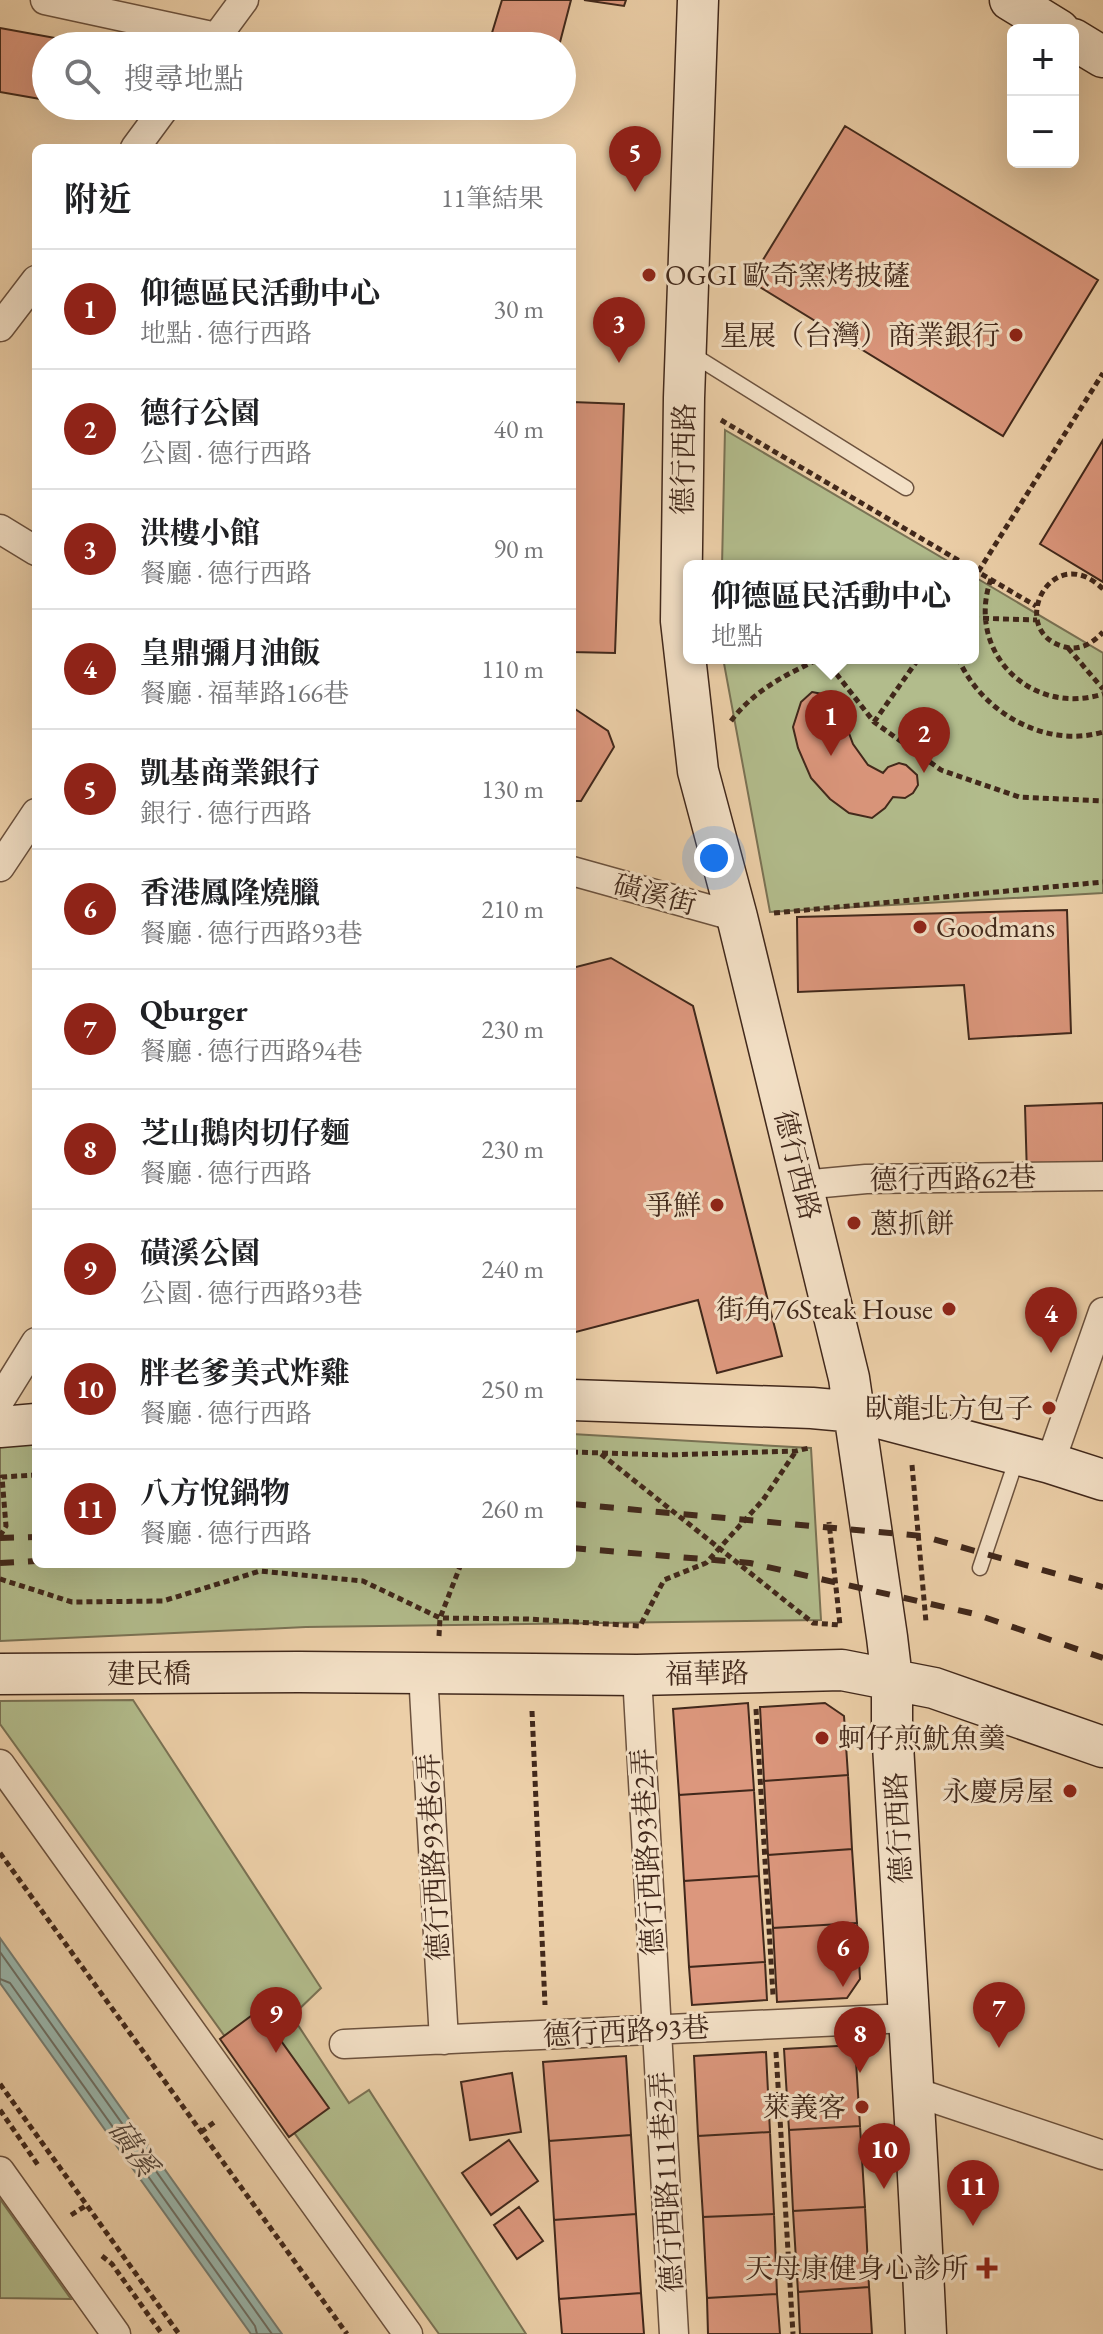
<!DOCTYPE html>
<html lang="zh-TW">
<meta charset="utf-8">
<style>
body{margin:0;font-family:"EB Garamond","Noto Serif TC",serif;background:#f6f6f6;color:#202124}
.controls{position:absolute;right:24px;top:24px;display:grid;overflow:hidden;border-radius:12px;box-shadow:0 8px 32px #0002}
.controls button{width:72px;height:72px;display:grid;place-items:center;padding:0;border:0;border-bottom:2px solid #e0e0e0;background:#fff;color:#202124;font:40px sans-serif}
.you{position:absolute;left:714px;top:858px;width:28px;height:28px;margin:-20px;border:6px solid #fff;border-radius:50%;background:#1a73e8;box-shadow:0 0 0 12px #1a73e833}
.badge{display:grid;place-items:center;width:52px;height:52px;border-radius:50%;background:#8f2418;color:#fff;font-size:26px;font-weight:700}
.pin{position:absolute;translate:-50% -66px;filter:drop-shadow(0 2px 4px #0008)}
.pin::after{content:'';position:absolute;top:42px;width:28px;height:24px;background:inherit;clip-path:polygon(0 0,100% 0,50% 100%)}
.popup{position:absolute;left:683px;top:560px;width:296px;height:104px;box-sizing:border-box;display:grid;place-content:center;border-radius:12px;background:#fff;filter:drop-shadow(0 2px 6px #0005);font-size:26px;white-space:nowrap;color:#757577}
.popup b{font-size:30px;color:#202124}
.popup::after{content:'';position:absolute;left:50%;top:100%;margin-left:-16px;border:16px solid transparent;border-top-color:#fff}
.list{margin:0;padding:0;list-style:none}
h2{display:flex;justify-content:space-between;align-items:center;height:104px;margin:0;padding:0 32px;font-size:34px}
h2 small{font-size:26px;font-weight:400;color:#757577}
.list li{display:grid;grid-template-columns:52px 1fr auto;gap:24px;align-items:center;box-sizing:border-box;height:120px;padding:0 32px;border-top:2px solid #e0e0e0}
.list b{display:block;font-size:30px;white-space:nowrap}
.list p{margin:0;font-size:26px;white-space:nowrap;color:#757577}
.list em{font-size:26px;font-style:normal;color:#757577}
.icon{flex:none;width:44px;height:44px;fill:none;stroke:currentColor;stroke-width:2;stroke-linecap:round;stroke-linejoin:round}
.map{position:relative;flex:none;width:1103px;height:2334px;overflow:hidden}
.search{position:absolute;background:#fff;box-shadow:0 8px 32px #0002;left:32px;top:32px;width:544px;height:88px;display:flex;align-items:center;gap:20px;box-sizing:border-box;padding:0 28px;border-radius:44px;color:#757577;font-size:30px}
.panel{position:absolute;background:#fff;box-shadow:0 8px 32px #0002;left:32px;top:144px;width:544px;height:1424px;border-radius:12px}
.map>svg:first-child{display:block}
.green{fill:#b2bc8c;stroke:#7a7254;stroke-width:2}
.water{fill:#99b6ac;stroke:#767d72;stroke-width:2}
.lines{fill:none;stroke-linecap:round;stroke-linejoin:round}
.shore{stroke:#6d6f64;stroke-width:2}
.building{fill:#dc977d;stroke:#41281b;stroke-width:2}
.lane-casing{stroke:#6c523e;stroke-width:17}
.street-casing{stroke:#6c523e;stroke-width:31}
.secondary-casing{stroke:#41281b;stroke-width:43}
.path{stroke:#41281b;stroke-width:5;stroke-dasharray:6 4;stroke-linecap:butt}
.lane{stroke:#f3e0c6;stroke-width:14}
.street{stroke:#f3e0c6;stroke-width:28}
.secondary{stroke:#f3e0c6;stroke-width:40}
.rail{stroke:#41281b;stroke-width:6;stroke-dasharray:14 14;stroke-linecap:butt}
.poi-dot{fill:#8f2418;stroke:#f3e0c6;stroke-width:3}
.labels{text-anchor:middle;stroke-width:6;stroke-linejoin:round;paint-order:stroke}
.poi-label{font-size:28px;fill:#41281b;stroke:#f3e0c6;text-anchor:end}
.street-label{font-size:28px;fill:#41281b;stroke:#f3e0c6}
.water-label{font-size:30px;font-style:italic;fill:#534438;stroke:#f3e0c6}
</style>
<div class="map">
<svg width="1103" height="2334" viewBox="0 0 1103 2334">
<rect width="100%" height="100%" fill="#eccfa8"/>
<filter id="stains"><feTurbulence type="fractalNoise" baseFrequency=".0025" numOctaves="4"/><feColorMatrix values="0 0 0 0 .2 0 0 0 0 .09 0 0 0 0 .02 0 0 0 .5 -.17"/></filter>
<radialGradient id="worn" r=".72"><stop offset=".6" stop-color="#630" stop-opacity="0"/><stop offset="1" stop-color="#630" stop-opacity=".3"/></radialGradient>
<path class="green" d="M 725,430 L 956,566 L 722,566 Z
M 973,576 L 1103,653 L 1103,893 L 770,912 L 723,658 L 973,658 Z
M 572,1434 L 811,1448 L 821,1620 L 306,1627 L 0,1641 L 0,1446 L 36,1442 L 36,1564 L 572,1564 Z
M 133,1700 L 321,1988 L 292,2016 L 349,2103 L 369,2090 L 526,2334 L 439,2334 L 0,1724 L 0,1701 Z
M 0,2199 L 71,2299 L 0,2298 Z"/>
<path class="water" d="M 0,1938 L 282,2334 L 251,2334 L 0,1983 Z"/>
<g class="lines">
<path class="shore" d="M 0,1952 L 272,2334
M 0,1979 L 10,1983 L 255,2326 L 257,2334"/>
</g>
<path class="building" d="M 502,0 L 571,0 L 559,46 L 488,46 Z
M 584,0 L 626,0 L 624,6 Z
M 0,28 L 99,46 L 46,46 L 46,100 L 0,92 Z
M 77,106 L 111,106 L 110,112 Z
M 845,126 L 1098,280 L 1003,436 L 750,281 Z
M 572,402 L 624,404 L 615,653 L 572,652 Z
M 1103,440 L 1103,582 L 1040,544 Z
M 812,692 L 833,696 L 841,703 L 843,717 L 853,744 L 868,765 L 883,773 L 888,767 L 899,763 L 906,765 L 917,775 L 918,785 L 913,793 L 905,798 L 893,797 L 885,808 L 872,818 L 849,813 L 830,799 L 811,778 L 798,748 L 793,727 L 801,702 Z
M 572,707 L 608,731 L 614,747 L 581,801 L 572,801 Z
M 1067,910 L 1071,1033 L 969,1039 L 964,985 L 798,992 L 797,917 Z
M 611,958 L 693,1006 L 782,1356 L 717,1373 L 698,1300 L 572,1333 L 572,968 Z
M 1103,1103 L 1103,1173 L 1027,1176 L 1025,1106 Z
M 748,1703 L 754,1790 L 679,1795 L 673,1709 Z
M 825,1703 L 844,1716 L 848,1775 L 764,1781 L 760,1707 Z
M 848,1775 L 852,1849 L 768,1855 L 764,1781 Z
M 754,1790 L 759,1876 L 684,1881 L 679,1795 Z
M 852,1849 L 857,1923 L 773,1928 L 768,1855 Z
M 759,1876 L 765,1962 L 689,1967 L 684,1881 Z
M 857,1923 L 860,1979 L 847,1998 L 777,2002 L 773,1928 Z
M 765,1962 L 767,2000 L 692,2005 L 689,1967 Z
M 259,2010 L 329,2108 L 289,2137 L 220,2039 Z
M 855,2045 L 860,2126 L 789,2130 L 784,2049 Z
M 766,2052 L 770,2132 L 698,2136 L 694,2056 Z
M 626,2056 L 631,2135 L 549,2141 L 543,2062 Z
M 512,2073 L 521,2132 L 470,2140 L 461,2082 Z
M 860,2126 L 865,2207 L 793,2211 L 789,2130 Z
M 770,2132 L 774,2214 L 703,2217 L 698,2136 Z
M 631,2135 L 636,2214 L 554,2220 L 549,2141 Z
M 509,2140 L 538,2181 L 491,2215 L 462,2173 Z
M 519,2207 L 543,2241 L 517,2259 L 494,2225 Z
M 865,2207 L 869,2287 L 798,2292 L 793,2211 Z
M 636,2214 L 641,2293 L 559,2299 L 554,2220 Z
M 774,2214 L 777,2294 L 707,2298 L 703,2217 Z
M 869,2287 L 872,2334 L 800,2334 L 798,2292 Z
M 641,2293 L 644,2334 L 562,2334 L 559,2299 Z
M 777,2294 L 780,2334 L 708,2334 L 707,2298 Z"/>
<g class="lines">
<defs>
<path id="lane" d="M 690,353 L 906,488
M 980,1568 L 1018,1455"/>
<path id="street" d="M 45,0 L 216,37
M 210,46 L 244,0
M 135,148 L 166,106
M 0,327 L 36,280
M 0,529 L 36,551
M 0,867 L 36,813
M 572,871 L 737,917
M 802,1185 L 866,1179 L 1103,1176
M 0,1400 L 36,1342
M 1050,1463 L 1103,1312
M 423,1673 L 444,2040
M 637,1675 L 674,2334
M 0,1764 L 408,2334
M 344,2044 L 908,2018
M 915,2092 L 1103,2155
M 0,2171 L 116,2334"/>
<path id="secondary" d="M 698,0 L 684,398 L 681,621 L 698,771 L 737,917 L 849,1378 L 887,1637 L 892,1679 L 892,1726 C 903,1928 917,2131 926,2334
M 1010,0 L 1059,30
M 1073,39 L 1103,57
M 572,1400 L 812,1408 L 856,1412 L 1050,1463 L 1103,1480
M 0,1427 L 36,1424
M 0,1674 L 299,1672 L 637,1675 L 842,1670 L 934,1688 L 1103,1747"/>
</defs>
<use href="#lane" class="lane-casing"/>
<use href="#street" class="street-casing"/>
<use href="#secondary" class="secondary-casing"/>
<path class="path" d="M 721,420 L 968,566
M 973,569 L 1036,606
M 991,579 C 965,652 1031,717 1103,694
M 973,580 L 1103,373
M 1103,589 C 1051,538 1005,632 1065,647 C 1080,651 1093,643 1103,632
M 973,618 L 1037,620
M 1068,648 L 1103,689
M 824,658 L 874,722 L 941,770 L 1019,797 L 1103,801
M 958,658 C 981,712 1045,749 1103,732
M 731,721 C 754,690 787,674 821,658
M 874,722 L 919,658
M 774,913 L 1103,882
M 572,1452 L 667,1455 L 796,1451 L 809,1448
M 601,1454 L 813,1623 L 840,1625 L 829,1522
M 912,1465 L 926,1622
M 0,1536 L 6,1526 L 2,1477 L 36,1475
M 0,1579 L 72,1602 L 163,1601 L 260,1571 L 363,1581 L 440,1618 L 528,1619 L 640,1626 L 664,1580 L 706,1563 L 763,1500 L 796,1451
M 439,1636 L 440,1618 L 461,1564
M 756,1709 L 773,1995
M 532,1711 L 545,2005
M 0,1853 L 347,2334
M 776,2052 L 793,2334
M 0,2084 L 179,2334
M 0,2110 L 38,2165
M 201,2132 L 216,2121
M 71,2215 L 87,2205
M 102,2256 L 112,2264 L 162,2334"/>
<use href="#lane" class="lane"/>
<use href="#street" class="street"/>
<use href="#secondary" class="secondary"/>
<path class="rail" d="M 572,1504 L 922,1536 L 1103,1587
M 0,1538 L 36,1537
M 572,1548 L 750,1563 L 975,1614 L 1103,1658
M 0,1563 L 36,1561"/>
</g>
<g class="poi-dot">
<circle cx="649" cy="275" r="8"/>
<circle cx="1016" cy="335" r="8"/>
<circle cx="920" cy="927" r="8"/>
<circle cx="717" cy="1205" r="8"/>
<circle cx="854" cy="1223" r="8"/>
<circle cx="949" cy="1309" r="8"/>
<circle cx="1049" cy="1408" r="8"/>
<circle cx="822" cy="1738" r="8"/>
<circle cx="1070" cy="1791" r="8"/>
<circle cx="862" cy="2107" r="8"/>
<path d="M983 2256h8v8h8v8h-8v8h-8v-8h-8v-8h8z"/>
</g>
<g class="labels">
<g class="poi-label">
<text x="665" y="285" text-anchor="start">OGGI 歐奇窯烤披薩</text>
<text x="1000" y="345">星展（台灣）商業銀行</text>
<text x="936" y="937" text-anchor="start">Goodmans</text>
<text x="701" y="1215">爭鮮</text>
<text x="870" y="1233" text-anchor="start">蔥抓餅</text>
<text x="933" y="1319">街角76Steak House</text>
<text x="1033" y="1418">臥龍北方包子</text>
<text x="838" y="1748" text-anchor="start">蚵仔煎魷魚羹</text>
<text x="1054" y="1801">永慶房屋</text>
<text x="846" y="2117">萊義客</text>
<text x="969" y="2278">天母康健身心診所</text>
</g>
<g class="street-label">
<text transform="translate(683 459) rotate(-89)" y="10">德行西路</text>
<text transform="translate(655 894) rotate(15)" y="10">磺溪街</text>
<text transform="translate(798 1165) rotate(76)" y="10">德行西路</text>
<text transform="translate(953 1178) rotate(-1)" y="10">德行西路62巷</text>
<text x="149" y="1683">建民橋</text>
<text transform="translate(707 1673) rotate(-1)" y="10">福華路</text>
<text transform="translate(898 1828) rotate(-93)" y="10">德行西路</text>
<text transform="translate(647 1852) rotate(-93)" y="10">德行西路93巷2弄</text>
<text transform="translate(433 1857) rotate(-93)" y="10">德行西路93巷6弄</text>
<text transform="translate(626 2031) rotate(-3)" y="10">德行西路93巷</text>
<text transform="translate(666 2182) rotate(-93)" y="10">德行西路111巷2弄</text>
</g>
<g class="water-label">
<text transform="translate(133 2148) rotate(55)" y="10">磺溪</text>
</g>
</g>
<rect width="100%" height="100%" filter="url(#stains)"/>
<rect width="100%" height="100%" fill="url(#worn)"/>
</svg>
<div class="controls">
<button>+</button>
<button>−</button>
</div>
<div class="you"></div>
<div class="pin badge" style="left:831px;top:756px">1</div>
<div class="popup"><b>仰德區民活動中心</b>地點</div>
<div class="pin badge" style="left:924px;top:773px">2</div>
<div class="pin badge" style="left:619px;top:363px">3</div>
<div class="pin badge" style="left:1051px;top:1353px">4</div>
<div class="pin badge" style="left:635px;top:192px">5</div>
<div class="pin badge" style="left:843px;top:1987px">6</div>
<div class="pin badge" style="left:999px;top:2048px">7</div>
<div class="pin badge" style="left:860px;top:2073px">8</div>
<div class="pin badge" style="left:276px;top:2053px">9</div>
<div class="pin badge" style="left:884px;top:2189px">10</div>
<div class="pin badge" style="left:973px;top:2226px">11</div>
<div class="search"><svg class="icon" aria-label="search" viewBox="0 0 24 24"><circle cx="10" cy="10" r="6"/><path d="M15 15l6 6"/></svg>搜尋地點</div>
<section class="panel">
<h2>附近<small>11筆結果</small></h2>
<ul class="list">
<li><span class="badge">1</span><div><b>仰德區民活動中心</b><p>地點 · 德行西路</p></div><em>30 m</em></li>
<li><span class="badge">2</span><div><b>德行公園</b><p>公園 · 德行西路</p></div><em>40 m</em></li>
<li><span class="badge">3</span><div><b>洪樓小館</b><p>餐廳 · 德行西路</p></div><em>90 m</em></li>
<li><span class="badge">4</span><div><b>皇鼎彌月油飯</b><p>餐廳 · 福華路166巷</p></div><em>110 m</em></li>
<li><span class="badge">5</span><div><b>凱基商業銀行</b><p>銀行 · 德行西路</p></div><em>130 m</em></li>
<li><span class="badge">6</span><div><b>香港鳳隆燒臘</b><p>餐廳 · 德行西路93巷</p></div><em>210 m</em></li>
<li><span class="badge">7</span><div><b>Qburger</b><p>餐廳 · 德行西路94巷</p></div><em>230 m</em></li>
<li><span class="badge">8</span><div><b>芝山鵝肉切仔麵</b><p>餐廳 · 德行西路</p></div><em>230 m</em></li>
<li><span class="badge">9</span><div><b>磺溪公園</b><p>公園 · 德行西路93巷</p></div><em>240 m</em></li>
<li><span class="badge">10</span><div><b>胖老爹美式炸雞</b><p>餐廳 · 德行西路</p></div><em>250 m</em></li>
<li><span class="badge">11</span><div><b>八方悅鍋物</b><p>餐廳 · 德行西路</p></div><em>260 m</em></li>
</ul>
</section>
</div>
